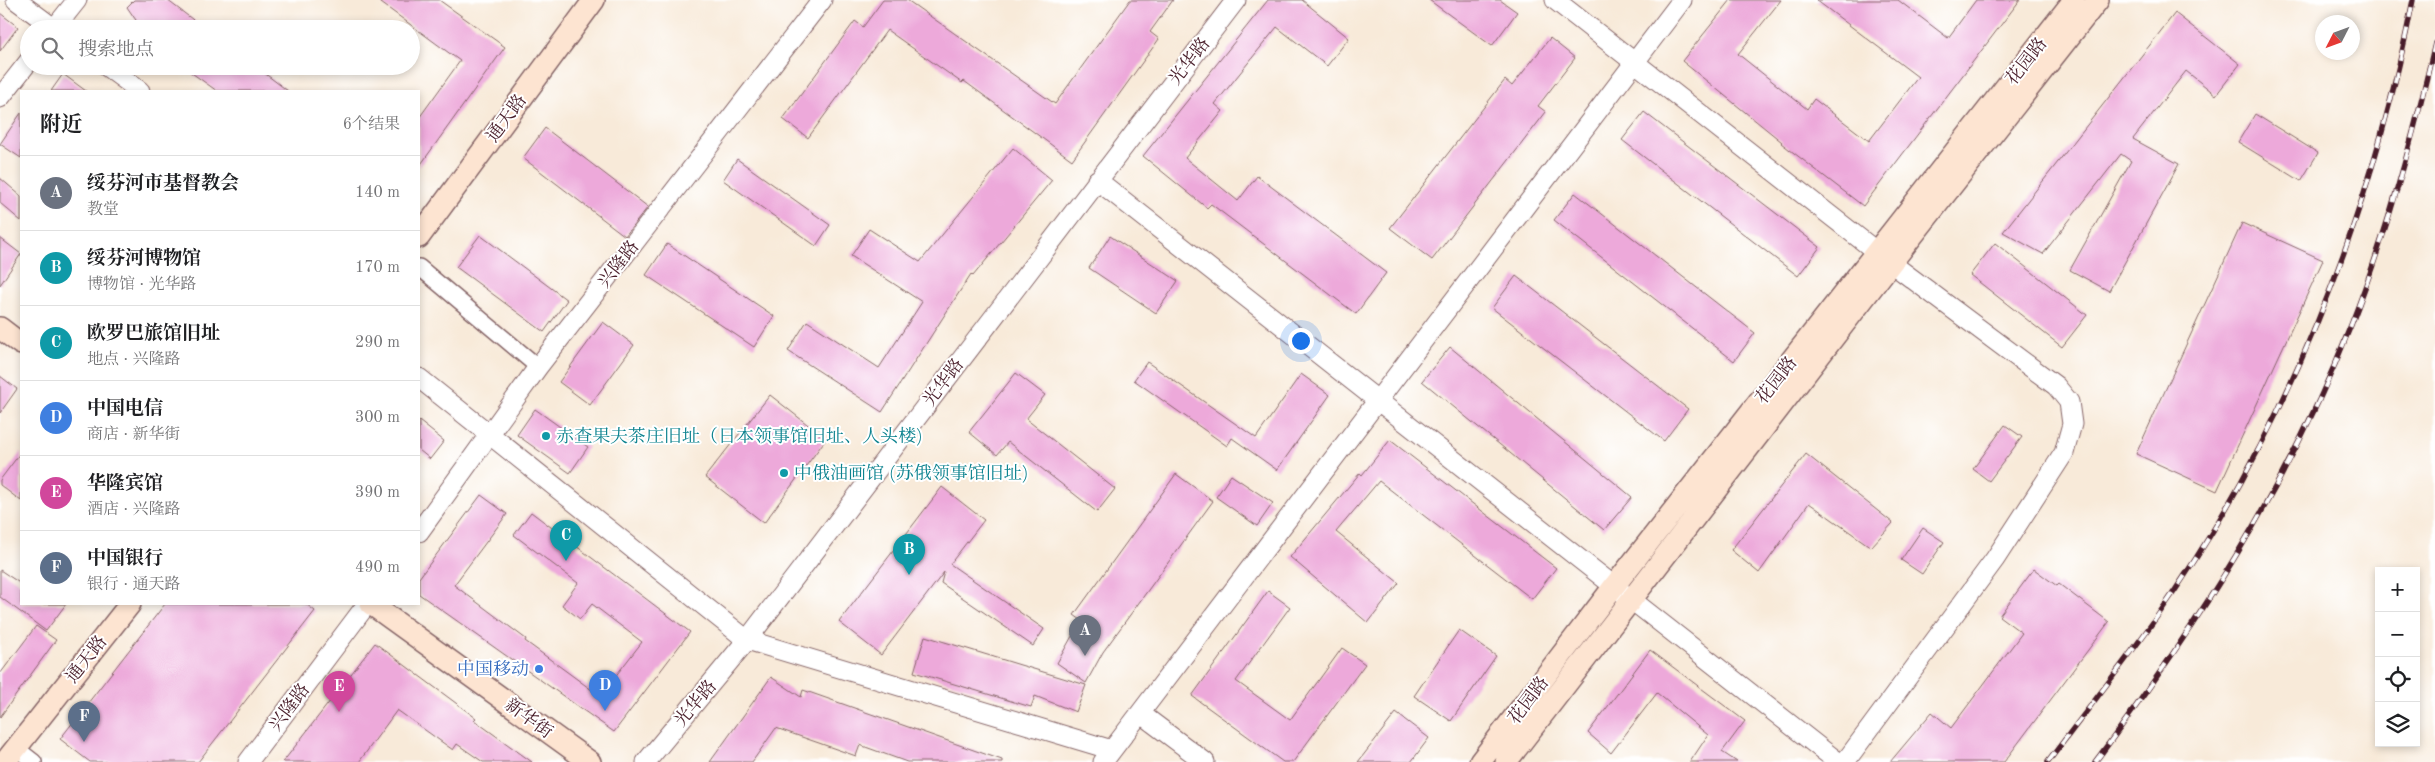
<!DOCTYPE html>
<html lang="zh">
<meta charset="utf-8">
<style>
body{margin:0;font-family:"Old Standard TT","Noto Serif SC",serif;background:#f2f2f2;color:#202124}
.controls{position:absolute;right:15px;bottom:15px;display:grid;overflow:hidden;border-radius:0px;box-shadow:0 2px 8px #0003}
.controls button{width:45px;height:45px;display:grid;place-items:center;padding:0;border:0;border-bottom:1px solid #e0e0e0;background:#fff;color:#202124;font:25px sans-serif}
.compass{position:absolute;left:2315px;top:15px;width:45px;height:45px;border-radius:50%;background:#fff;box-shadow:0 2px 8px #0003;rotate:228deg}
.you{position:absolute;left:1300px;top:340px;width:18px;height:18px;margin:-12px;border:4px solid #fff;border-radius:50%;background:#1a73e8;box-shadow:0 0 0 8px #1a73e833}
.badge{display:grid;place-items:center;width:32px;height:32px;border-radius:50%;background:#2563eb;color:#fff;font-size:16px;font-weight:700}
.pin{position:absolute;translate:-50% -41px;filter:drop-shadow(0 1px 2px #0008)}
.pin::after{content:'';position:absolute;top:26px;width:18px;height:15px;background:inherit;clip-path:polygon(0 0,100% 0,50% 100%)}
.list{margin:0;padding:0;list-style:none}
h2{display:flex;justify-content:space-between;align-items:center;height:65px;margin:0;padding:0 20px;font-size:21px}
h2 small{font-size:16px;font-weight:400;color:#757577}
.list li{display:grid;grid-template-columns:32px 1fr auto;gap:15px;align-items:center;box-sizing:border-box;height:75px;padding:0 20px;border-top:1px solid #e0e0e0}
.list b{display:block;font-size:19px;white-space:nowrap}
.list p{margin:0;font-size:16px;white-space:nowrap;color:#757577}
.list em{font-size:16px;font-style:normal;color:#757577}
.icon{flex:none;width:28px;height:28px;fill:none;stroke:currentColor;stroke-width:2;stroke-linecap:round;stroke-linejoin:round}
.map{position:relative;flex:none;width:2435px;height:762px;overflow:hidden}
.search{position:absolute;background:#fff;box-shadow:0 2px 8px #0003;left:20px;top:20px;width:400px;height:55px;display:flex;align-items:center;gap:12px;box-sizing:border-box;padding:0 18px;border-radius:28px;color:#757577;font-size:19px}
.panel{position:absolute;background:#fff;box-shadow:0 2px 8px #0003;left:20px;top:90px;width:400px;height:515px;border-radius:0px}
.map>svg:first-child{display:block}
.building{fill:#eda9da}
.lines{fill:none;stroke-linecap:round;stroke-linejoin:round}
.minor-casing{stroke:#876668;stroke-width:18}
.tertiary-casing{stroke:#876668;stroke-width:21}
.secondary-casing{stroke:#876668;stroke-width:24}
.minor{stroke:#fff;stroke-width:15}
.tertiary{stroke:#fff;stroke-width:19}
.secondary{stroke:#fde4d1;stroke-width:21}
.rail-casing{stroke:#4a1f2b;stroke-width:5.5}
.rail{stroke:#fff;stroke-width:4;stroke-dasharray:11;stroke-linecap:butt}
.culture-dot{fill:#0f9aa8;stroke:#fff;stroke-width:2}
.shop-dot{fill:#3f7fe0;stroke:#fff;stroke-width:2}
.labels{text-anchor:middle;stroke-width:4;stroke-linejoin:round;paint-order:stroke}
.street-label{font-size:18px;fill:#4a1f2b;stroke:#fff}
.culture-label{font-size:18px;fill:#0d838f;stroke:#fff;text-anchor:start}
.shop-label{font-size:18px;fill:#366cbe;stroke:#fff;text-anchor:end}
</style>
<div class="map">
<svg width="2435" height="762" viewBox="0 0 2435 762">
<rect width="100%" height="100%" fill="#fff"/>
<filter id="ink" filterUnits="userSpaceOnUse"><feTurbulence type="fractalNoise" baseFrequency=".02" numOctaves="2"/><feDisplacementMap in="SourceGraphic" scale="10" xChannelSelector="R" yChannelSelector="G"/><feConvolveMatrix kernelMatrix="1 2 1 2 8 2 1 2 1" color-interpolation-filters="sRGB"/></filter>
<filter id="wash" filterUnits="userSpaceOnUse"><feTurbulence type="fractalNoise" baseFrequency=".0096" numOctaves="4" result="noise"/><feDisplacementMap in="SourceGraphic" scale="20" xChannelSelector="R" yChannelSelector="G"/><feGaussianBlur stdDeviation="1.12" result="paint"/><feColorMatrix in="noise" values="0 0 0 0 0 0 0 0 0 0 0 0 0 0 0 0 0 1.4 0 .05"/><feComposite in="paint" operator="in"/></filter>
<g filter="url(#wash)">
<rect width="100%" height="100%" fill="#f8ead9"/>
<g id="blocks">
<path class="building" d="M 134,0 L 167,0 L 205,29 L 142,29 L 127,7 Z
M 377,0 L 439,0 L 505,47 L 419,167 L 419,118 L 460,61 Z
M 883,0 L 907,0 L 1055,104 L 1130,0 L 1173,0 L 1150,32 L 1159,39 L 1072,160 L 964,81 L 962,83 L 887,30 L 808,138 L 783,119 L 855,21 L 863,27 Z
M 1268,0 L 1302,0 L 1349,38 L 1327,66 L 1277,27 L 1215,104 L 1223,111 L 1185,158 L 1238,201 L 1257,176 L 1386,273 L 1356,314 L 1211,204 L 1207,208 L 1143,156 Z
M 1429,0 L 1500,0 L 1517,12 L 1492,46 Z
M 1731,0 L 1781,0 L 1738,54 L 1807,109 L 1814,99 L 1869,141 L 1918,77 L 1816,0 L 1898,0 L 1948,38 L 1976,0 L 2020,0 L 1863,206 L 1781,143 L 1782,142 L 1682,61 Z
M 0,13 L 18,27 L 0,51 Z
M 2175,13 L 2240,64 L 2216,95 L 2186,71 L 2133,139 L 2179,164 L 2109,291 L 2070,270 L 2131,161 L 2121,154 L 2043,254 L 2003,232 Z
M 1550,38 L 1575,58 L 1538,106 L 1546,112 L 1432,260 L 1390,228 L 1505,80 L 1512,86 Z
M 182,66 L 255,66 L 288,91 L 217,91 Z
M 63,74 L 86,91 L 51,91 Z
M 1644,112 L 1820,247 L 1798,276 L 1622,140 Z
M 21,113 L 21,158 L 0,144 Z
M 2255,114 L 2318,153 L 2301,181 L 2238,142 Z
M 545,128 L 648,207 L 625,236 L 523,158 Z
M 1013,148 L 1052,180 L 973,276 L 971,274 L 882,412 L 788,351 L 807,321 L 879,368 L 922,302 L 851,256 L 869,229 L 920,262 Z
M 737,159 L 830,225 L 816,246 L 723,180 Z
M 0,178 L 21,196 L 21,221 L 0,203 Z
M 1575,193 L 1755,333 L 1734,361 L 1554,220 Z
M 2242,223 L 2323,260 L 2217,491 L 2136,454 Z
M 480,235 L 567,300 L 544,332 L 456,267 Z
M 1110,236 L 1178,281 L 1156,313 L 1089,268 Z
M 0,238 L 21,254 L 0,285 Z
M 1995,243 L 2087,315 L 2062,347 L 1970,275 Z
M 667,244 L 774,316 L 754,347 L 646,275 Z
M 1516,276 L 1688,409 L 1664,441 L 1492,308 Z
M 603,322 L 634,345 L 590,405 L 559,382 Z
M 1450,347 L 1632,497 L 1604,530 L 1422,381 Z
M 1147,362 L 1256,438 L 1301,374 L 1330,395 L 1277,470 L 1232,438 L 1227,446 L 1134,380 Z
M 1016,373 L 1045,395 L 1026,419 L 1115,489 L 1097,512 L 1008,442 L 997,455 L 969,432 Z
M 0,376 L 17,389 L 0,413 Z
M 770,395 L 826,439 L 764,523 L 705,477 Z
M 535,409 L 588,447 L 570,473 L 517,435 Z
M 419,421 L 444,441 L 430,459 L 419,450 Z
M 2005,425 L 2022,437 L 1989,481 L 1973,469 Z
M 1390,440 L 1556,568 L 1532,599 L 1379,481 L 1336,532 L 1399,583 L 1368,623 L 1290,557 L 1360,473 L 1362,475 Z
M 21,452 L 21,501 L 0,485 L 0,480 Z
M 1806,454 L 1893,523 L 1871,547 L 1809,503 L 1759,573 L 1731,550 Z
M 1176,474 L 1213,501 L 1103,652 L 1086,683 L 1057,663 L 1081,620 L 1074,615 Z
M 1231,475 L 1273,503 L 1257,526 L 1216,497 Z
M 942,487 L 984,520 L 950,564 L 1044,629 L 1033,646 L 941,583 L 944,572 L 881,655 L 839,622 Z
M 481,495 L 507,514 L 454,585 L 526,639 L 525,641 L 600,696 L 642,642 L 592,604 L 580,619 L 562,605 L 578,583 L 514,535 L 531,512 L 690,632 L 614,732 L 419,594 L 419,578 Z
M 1923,528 L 1944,542 L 1922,574 L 1901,560 Z
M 2034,569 L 2057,586 L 2059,584 L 2109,622 L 2004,762 L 1890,762 L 1932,712 L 1951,728 L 2022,633 L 1999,616 Z
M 0,570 L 21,584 L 21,604 L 66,604 L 46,631 L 0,597 Z
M 1268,591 L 1290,607 L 1236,681 L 1290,720 L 1342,648 L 1365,664 L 1293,762 L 1283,762 L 1192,696 Z
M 165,604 L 306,604 L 315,611 L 198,762 L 90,762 L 60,739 Z
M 36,626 L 56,640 L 0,717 L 0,674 Z
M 1459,630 L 1496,656 L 1451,721 L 1414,696 Z
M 925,636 L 1086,685 L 1076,712 L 1035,696 L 1031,707 L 914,672 Z
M 375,643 L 476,718 L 474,720 L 532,762 L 483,762 L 457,744 L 453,750 L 397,710 L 359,762 L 283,762 Z
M 1650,650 L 1745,721 L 1722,752 L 1737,762 L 1690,762 L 1708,735 L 1657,693 L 1611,753 L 1588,733 Z
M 771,677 L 801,697 L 803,690 L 1002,760 L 1002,762 L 907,762 L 860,745 L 856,756 L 776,728 L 752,762 L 710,762 Z
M 1396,713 L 1429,738 L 1411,762 L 1358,762 Z"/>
</g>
</g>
<g filter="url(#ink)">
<use href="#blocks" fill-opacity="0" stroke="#876668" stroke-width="1"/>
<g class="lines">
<defs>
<path id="minor" d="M 419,267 L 538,367
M 16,748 L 34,762"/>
<path id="tertiary" d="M 16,0 L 55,29
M 1555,0 L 1891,263 L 2056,386 L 2069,402 L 2072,424 L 2064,453 L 1995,559 L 1845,762
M 54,29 L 77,0
M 106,66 L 140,91
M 0,98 L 29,61
M 1097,180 L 1838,762
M 419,378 L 747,640 L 1112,750
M 419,532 L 538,367 L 822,0
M 1141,714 L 1205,762
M 248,762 L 367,604
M 646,762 L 747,640 L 1236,0
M 1103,762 L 1682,0"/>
<path id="secondary" d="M 419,237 L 594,0
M 0,328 L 21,344
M 371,604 L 590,762
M 5,762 L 130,604
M 1480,762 L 1615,585 L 2074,0
M 1506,762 L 1891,263 L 2098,0"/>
</defs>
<use href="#minor" class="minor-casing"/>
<use href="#tertiary" class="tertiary-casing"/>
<use href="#secondary" class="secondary-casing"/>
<use href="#minor" class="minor"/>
<use href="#tertiary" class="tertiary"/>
<use href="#secondary" class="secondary"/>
<defs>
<path id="rail" d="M 2048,762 C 2084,714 2121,667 2156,618 C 2286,434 2370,220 2413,0
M 2095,762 C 2197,626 2289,484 2351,325 C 2387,233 2413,139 2435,43"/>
</defs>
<use href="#rail" class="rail-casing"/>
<use href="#rail" class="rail"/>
</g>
</g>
<g class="culture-dot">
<circle cx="546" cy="436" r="5"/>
<circle cx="784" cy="473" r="5"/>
</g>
<circle class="shop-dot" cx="539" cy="669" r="5"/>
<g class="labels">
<g class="street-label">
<text transform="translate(1189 61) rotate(-52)" y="6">光华路</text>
<text transform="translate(2026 61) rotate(-52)" y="6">花园路</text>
<text transform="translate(506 118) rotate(-54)" y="6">通天路</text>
<text transform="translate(618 264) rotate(-52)" y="6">兴隆路</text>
<text transform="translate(1776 380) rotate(-52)" y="6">花园路</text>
<text transform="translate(943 382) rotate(-53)" y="6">光华路</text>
<text transform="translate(86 659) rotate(-52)" y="6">通天路</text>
<text transform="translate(1528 700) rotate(-53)" y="6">花园路</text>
<text transform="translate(695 703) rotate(-50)" y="6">光华路</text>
<text transform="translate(289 707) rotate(-53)" y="6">兴隆路</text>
<text transform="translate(529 718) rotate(36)" y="6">新华街</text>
</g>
<g class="culture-label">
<text x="556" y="442">赤查果夫茶庄旧址（日本领事馆旧址、人头楼)</text>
<text x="794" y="479">中俄油画馆 (苏俄领事馆旧址)</text>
</g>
<g class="shop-label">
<text x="529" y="675">中国移动</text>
</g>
</g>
</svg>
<div class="controls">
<button>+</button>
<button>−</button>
<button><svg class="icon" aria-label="locate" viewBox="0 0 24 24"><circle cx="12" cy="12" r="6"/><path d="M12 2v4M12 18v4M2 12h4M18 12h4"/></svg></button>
<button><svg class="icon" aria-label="layers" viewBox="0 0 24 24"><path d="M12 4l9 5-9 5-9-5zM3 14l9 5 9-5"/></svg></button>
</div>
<svg class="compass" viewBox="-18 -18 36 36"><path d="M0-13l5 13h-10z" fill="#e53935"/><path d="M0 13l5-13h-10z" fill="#757577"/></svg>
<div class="you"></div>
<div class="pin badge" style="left:1085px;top:656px;background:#6b7280">A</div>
<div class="pin badge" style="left:909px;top:575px;background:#0f9aa8">B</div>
<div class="pin badge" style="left:566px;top:561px;background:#0f9aa8">C</div>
<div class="pin badge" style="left:605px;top:711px;background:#3f7fe0">D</div>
<div class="pin badge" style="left:339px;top:712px;background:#d1479c">E</div>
<div class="pin badge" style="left:84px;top:742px;background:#5c6f8a">F</div>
<div class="search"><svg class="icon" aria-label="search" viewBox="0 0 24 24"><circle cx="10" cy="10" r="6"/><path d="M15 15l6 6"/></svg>搜索地点</div>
<section class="panel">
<h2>附近<small>6个结果</small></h2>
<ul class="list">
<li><span class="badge" style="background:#6b7280">A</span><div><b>绥芬河市基督教会</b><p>教堂</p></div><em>140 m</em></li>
<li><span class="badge" style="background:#0f9aa8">B</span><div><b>绥芬河博物馆</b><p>博物馆 · 光华路</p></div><em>170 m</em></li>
<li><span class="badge" style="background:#0f9aa8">C</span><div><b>欧罗巴旅馆旧址</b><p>地点 · 兴隆路</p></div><em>290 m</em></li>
<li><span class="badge" style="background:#3f7fe0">D</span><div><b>中国电信</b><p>商店 · 新华街</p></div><em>300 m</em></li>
<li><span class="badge" style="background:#d1479c">E</span><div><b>华隆宾馆</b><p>酒店 · 兴隆路</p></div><em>390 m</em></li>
<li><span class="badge" style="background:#5c6f8a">F</span><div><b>中国银行</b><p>银行 · 通天路</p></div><em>490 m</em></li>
</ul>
</section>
</div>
